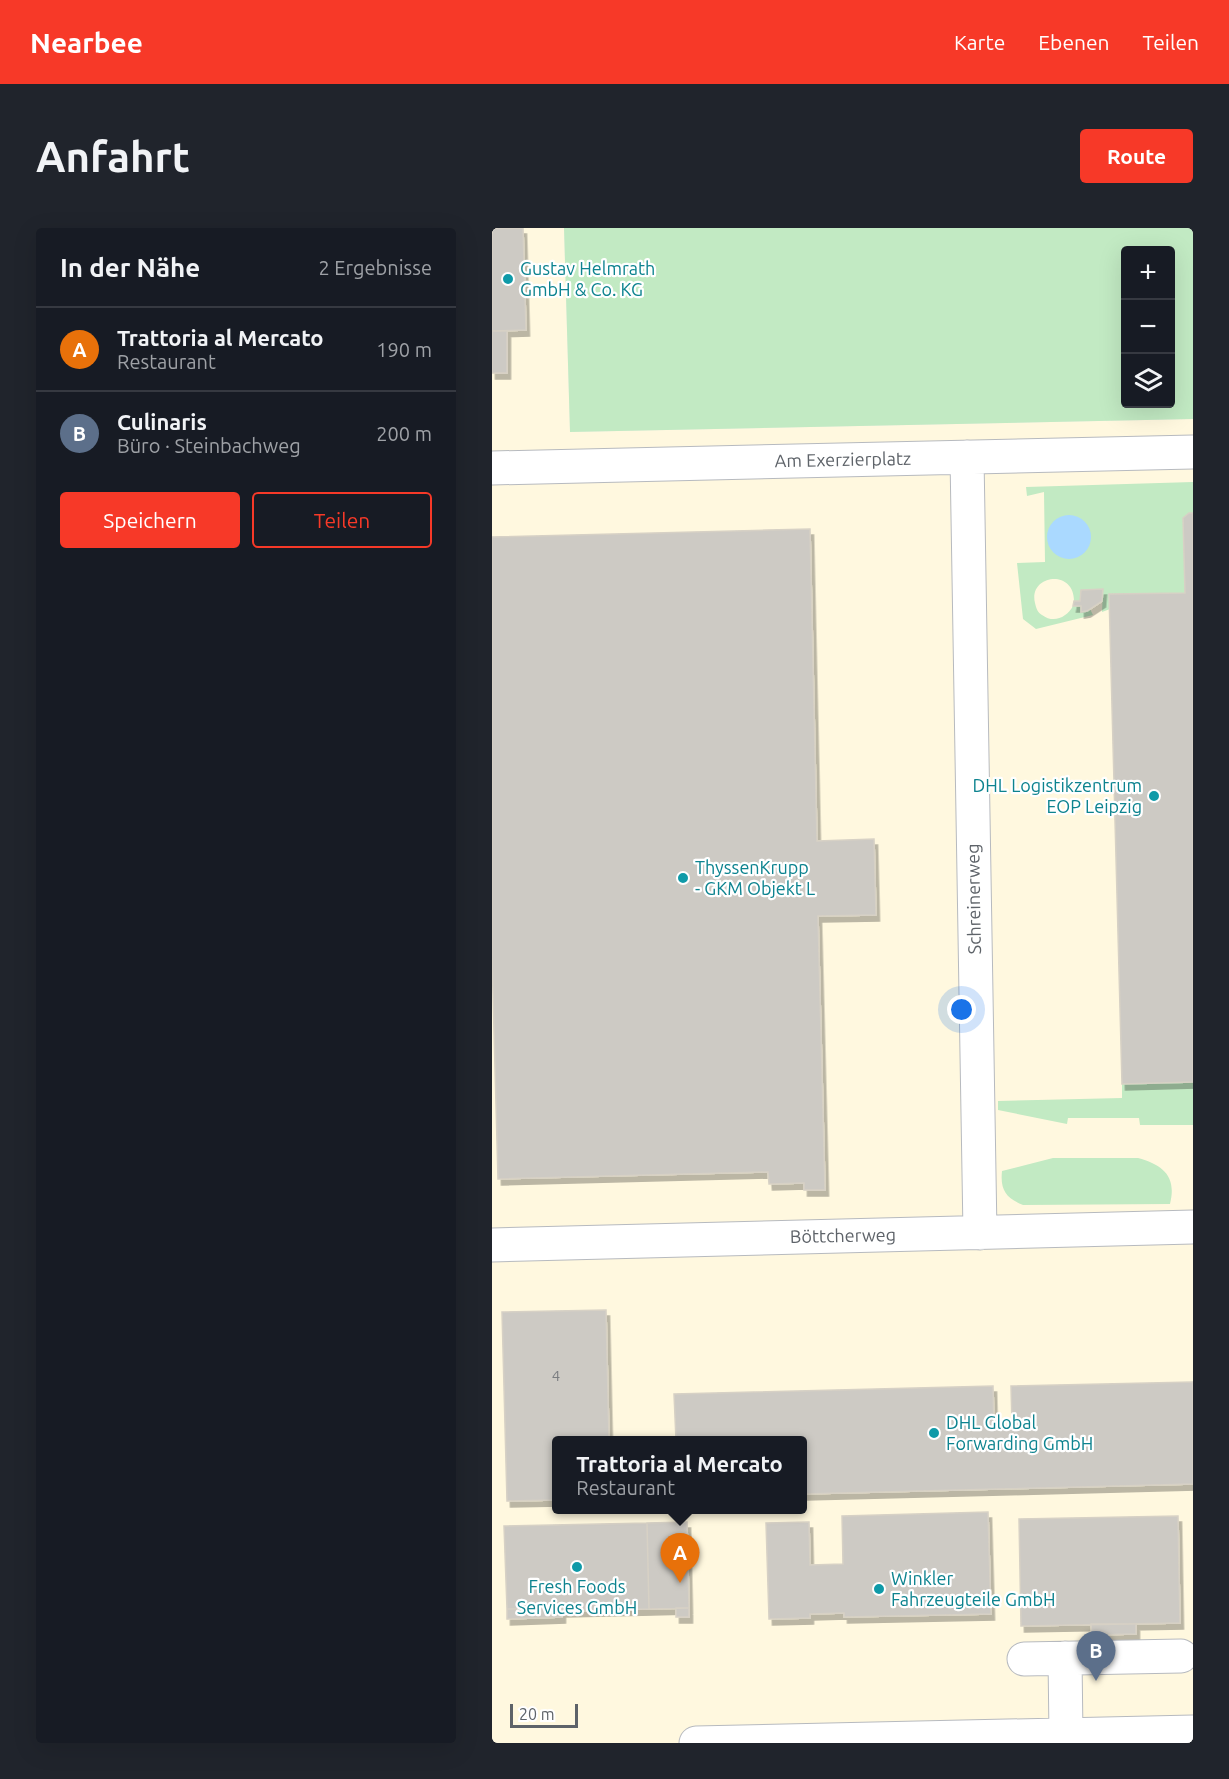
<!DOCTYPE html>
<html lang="de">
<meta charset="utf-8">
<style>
body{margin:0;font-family:Ubuntu,sans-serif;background:#20242c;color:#f1f3f6}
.controls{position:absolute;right:18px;top:18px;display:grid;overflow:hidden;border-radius:6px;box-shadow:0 6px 24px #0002}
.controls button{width:54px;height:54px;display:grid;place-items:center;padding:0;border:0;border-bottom:2px solid #363941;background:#171b24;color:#f1f3f6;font:30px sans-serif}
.scale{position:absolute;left:18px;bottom:15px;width:68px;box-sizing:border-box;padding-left:6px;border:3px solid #5e6369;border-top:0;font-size:16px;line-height:21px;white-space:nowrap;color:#5e6369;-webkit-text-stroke:4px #fff;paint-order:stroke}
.you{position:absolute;left:470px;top:782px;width:21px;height:21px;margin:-15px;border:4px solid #fff;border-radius:50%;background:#1a73e8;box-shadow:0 0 0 9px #1a73e833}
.badge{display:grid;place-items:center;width:39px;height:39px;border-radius:50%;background:#f73928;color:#fff;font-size:20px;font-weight:700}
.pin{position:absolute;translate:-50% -50px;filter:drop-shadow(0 2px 3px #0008)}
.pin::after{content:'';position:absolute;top:32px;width:21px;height:18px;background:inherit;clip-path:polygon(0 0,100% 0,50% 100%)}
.popup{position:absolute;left:60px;top:1208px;width:255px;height:78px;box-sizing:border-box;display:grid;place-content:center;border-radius:6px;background:#171b24;filter:drop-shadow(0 2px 4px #0005);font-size:20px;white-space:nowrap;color:#9ea1a6}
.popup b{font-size:22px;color:#f1f3f6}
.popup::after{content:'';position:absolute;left:50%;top:100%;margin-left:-12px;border:12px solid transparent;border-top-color:#171b24}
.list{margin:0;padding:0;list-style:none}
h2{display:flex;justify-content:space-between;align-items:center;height:78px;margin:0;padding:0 24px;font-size:26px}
h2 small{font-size:20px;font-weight:400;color:#9ea1a6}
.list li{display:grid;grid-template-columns:39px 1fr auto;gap:18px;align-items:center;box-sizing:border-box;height:84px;padding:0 24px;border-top:2px solid #363941}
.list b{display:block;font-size:22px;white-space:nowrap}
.list p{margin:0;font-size:20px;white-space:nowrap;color:#9ea1a6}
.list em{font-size:20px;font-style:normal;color:#9ea1a6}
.actions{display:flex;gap:12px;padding:18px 24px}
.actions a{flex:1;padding:14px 0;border:2px solid #f73928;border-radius:6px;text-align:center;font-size:21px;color:#f73928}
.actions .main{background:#f73928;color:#fff}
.icon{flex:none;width:33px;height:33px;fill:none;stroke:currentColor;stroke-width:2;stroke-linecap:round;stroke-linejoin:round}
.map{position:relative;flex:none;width:701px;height:1515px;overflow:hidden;border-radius:6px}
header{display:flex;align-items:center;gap:36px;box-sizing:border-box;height:84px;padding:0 30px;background:#f73928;color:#fff}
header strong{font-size:28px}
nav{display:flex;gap:33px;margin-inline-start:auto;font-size:21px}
.intro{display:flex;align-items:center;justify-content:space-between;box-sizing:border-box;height:144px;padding:0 36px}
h1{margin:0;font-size:42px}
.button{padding:15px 27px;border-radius:6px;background:#f73928;color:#fff;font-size:21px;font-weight:700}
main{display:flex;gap:36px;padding:0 36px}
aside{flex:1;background:#171b24;border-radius:6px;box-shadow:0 6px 24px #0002}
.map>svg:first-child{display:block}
.commercial{fill:#fff8df;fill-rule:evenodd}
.green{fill:#c2eac3;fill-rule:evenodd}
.water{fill:#aad9ff}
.building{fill:#cdcac4;stroke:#d7d1c5;stroke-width:1.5;filter:url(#shadow)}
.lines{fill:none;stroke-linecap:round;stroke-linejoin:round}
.minor-casing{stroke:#b7babf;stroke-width:35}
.minor{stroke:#fff;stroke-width:33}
.culture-dot{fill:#0f9aa8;stroke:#fff;stroke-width:2}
.labels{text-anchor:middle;stroke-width:4.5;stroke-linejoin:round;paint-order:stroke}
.number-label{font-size:15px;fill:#7a7d80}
.culture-label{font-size:18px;fill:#0d838f;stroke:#fff;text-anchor:start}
.street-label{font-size:18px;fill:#5e6369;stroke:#fff}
</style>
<header>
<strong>Nearbee</strong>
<nav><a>Karte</a><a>Ebenen</a><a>Teilen</a></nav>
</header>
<div class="intro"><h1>Anfahrt</h1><a class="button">Route</a></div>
<main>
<aside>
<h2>In der Nähe<small>2 Ergebnisse</small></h2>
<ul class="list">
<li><span class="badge" style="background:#e8710a">A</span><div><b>Trattoria al Mercato</b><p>Restaurant</p></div><em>190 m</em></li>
<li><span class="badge" style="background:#5c6f8a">B</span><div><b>Culinaris</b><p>Büro · Steinbachweg</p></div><em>200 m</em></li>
</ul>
<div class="actions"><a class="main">Speichern</a><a>Teilen</a></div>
</aside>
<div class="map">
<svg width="701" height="1515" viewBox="0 0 701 1515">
<defs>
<filter id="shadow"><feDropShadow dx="3.5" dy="6" stdDeviation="0" flood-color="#0004"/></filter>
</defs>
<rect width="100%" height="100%" fill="#f2efe7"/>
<path class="commercial" d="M 0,0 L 72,0 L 78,204 L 701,191 L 701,1515 L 0,1515 ZM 65,1212 L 311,1212 L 311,1282 L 65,1282 Z"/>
<path class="green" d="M 72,0 L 701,0 L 701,191 L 78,204 ZM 678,22 L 678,176 L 634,176 L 634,22 Z
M 701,254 L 701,285 L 697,285 L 691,290 L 693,365 L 618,366 L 618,381 L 610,384 L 611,361 L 589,362 L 588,373 L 582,373 C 582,340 536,347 543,375 C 544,380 546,385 550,387 C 562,396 575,389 581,378 L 589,378 L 589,384 L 595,383 L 598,381 L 601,387 L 544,401 L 531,391 L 525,335 L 553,334 L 552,264 L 535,268 L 534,259 Z
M 701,854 L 701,897 L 648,897 L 647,890 L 576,890 L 575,896 L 506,882 L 506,873 L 630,870 L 630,856 Z
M 561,930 L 646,930 C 671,937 685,948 678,976 L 531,977 C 514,970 508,962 510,943 Z"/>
<path class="water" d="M555 309a22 22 0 1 1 44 0a22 22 0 1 1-44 0Z"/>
<path class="building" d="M 0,0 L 31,0 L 34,102 L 0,103 Z
M 0,103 L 15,103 L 15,145 L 0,145 Z
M 697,285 L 701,285 L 701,854 L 630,856 L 617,366 L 693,365 L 691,290 Z
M 318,301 L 325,613 L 382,611 L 384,687 L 326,688 L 333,962 L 312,962 L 312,955 L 277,956 L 276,944 L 6,951 L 0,729 L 0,309 Z
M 611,361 L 610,373 L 595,383 L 589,384 L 589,378 L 581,378 L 582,373 L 588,373 L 589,362 Z
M 114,1082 L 117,1212 L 65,1212 L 65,1272 L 15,1273 L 10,1084 Z
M 701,1154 L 701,1256 L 311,1266 L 311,1212 L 184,1212 L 182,1166 L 501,1158 L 502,1198 L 520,1198 L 519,1158 Z
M 496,1284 L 499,1386 L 352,1389 L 352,1385 L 318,1386 L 318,1390 L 277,1391 L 274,1295 L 317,1294 L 318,1337 L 351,1336 L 350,1288 Z
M 686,1288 L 688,1395 L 529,1398 L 527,1291 Z
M 195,1294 L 197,1380 L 157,1381 L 155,1295 Z
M 155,1295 L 157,1381 L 70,1383 L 70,1380 L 15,1381 L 12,1298 Z
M 70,1380 L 70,1389 L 15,1391 L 15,1381 Z
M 184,1380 L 197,1380 L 197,1389 L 184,1389 Z
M 599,1396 L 644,1396 L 644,1406 L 600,1407 Z"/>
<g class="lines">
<defs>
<path id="minor" d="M 475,229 L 488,1005
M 0,240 L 701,224
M 0,1017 L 701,999
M 573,1430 L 574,1507
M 532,1431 L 689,1428
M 204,1515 L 701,1504"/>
</defs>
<use href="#minor" class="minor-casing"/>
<use href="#minor" class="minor"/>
</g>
<g class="culture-dot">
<circle cx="16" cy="51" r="6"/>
<circle cx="662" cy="568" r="6"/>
<circle cx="191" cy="650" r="6"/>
<circle cx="442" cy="1205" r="6"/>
<circle cx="85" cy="1339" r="6"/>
<circle cx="387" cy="1361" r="6"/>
</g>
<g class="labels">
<g class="number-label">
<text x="64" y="1153">4</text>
</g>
<g class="culture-label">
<text x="28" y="47">Gustav Helmrath<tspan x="28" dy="21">GmbH &amp; Co. KG</tspan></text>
<text x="650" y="564" text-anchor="end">DHL Logistikzentrum<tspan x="650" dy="21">EOP Leipzig</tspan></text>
<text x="203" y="646">ThyssenKrupp<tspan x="203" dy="21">- GKM Objekt L</tspan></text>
<text x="454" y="1201">DHL Global<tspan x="454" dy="21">Forwarding GmbH</tspan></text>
<text x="399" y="1357">Winkler<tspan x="399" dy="21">Fahrzeugteile GmbH</tspan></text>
<text x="85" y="1365" text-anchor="middle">Fresh Foods<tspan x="85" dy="21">Services GmbH</tspan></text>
</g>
<g class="street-label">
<text transform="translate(351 232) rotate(-1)" y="6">Am Exerzierplatz</text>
<text transform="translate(482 671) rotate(-91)" y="6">Schreinerweg</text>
<text transform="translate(351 1008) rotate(-1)" y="6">Böttcherweg</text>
</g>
</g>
</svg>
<div class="controls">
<button>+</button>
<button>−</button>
<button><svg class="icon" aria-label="layers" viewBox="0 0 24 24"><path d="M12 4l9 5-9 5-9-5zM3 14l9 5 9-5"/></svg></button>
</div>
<div class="scale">20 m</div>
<div class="you"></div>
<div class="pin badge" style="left:188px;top:1355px;background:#e8710a">A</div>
<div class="popup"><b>Trattoria al Mercato</b>Restaurant</div>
<div class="pin badge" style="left:604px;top:1453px;background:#5c6f8a">B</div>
</div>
</main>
